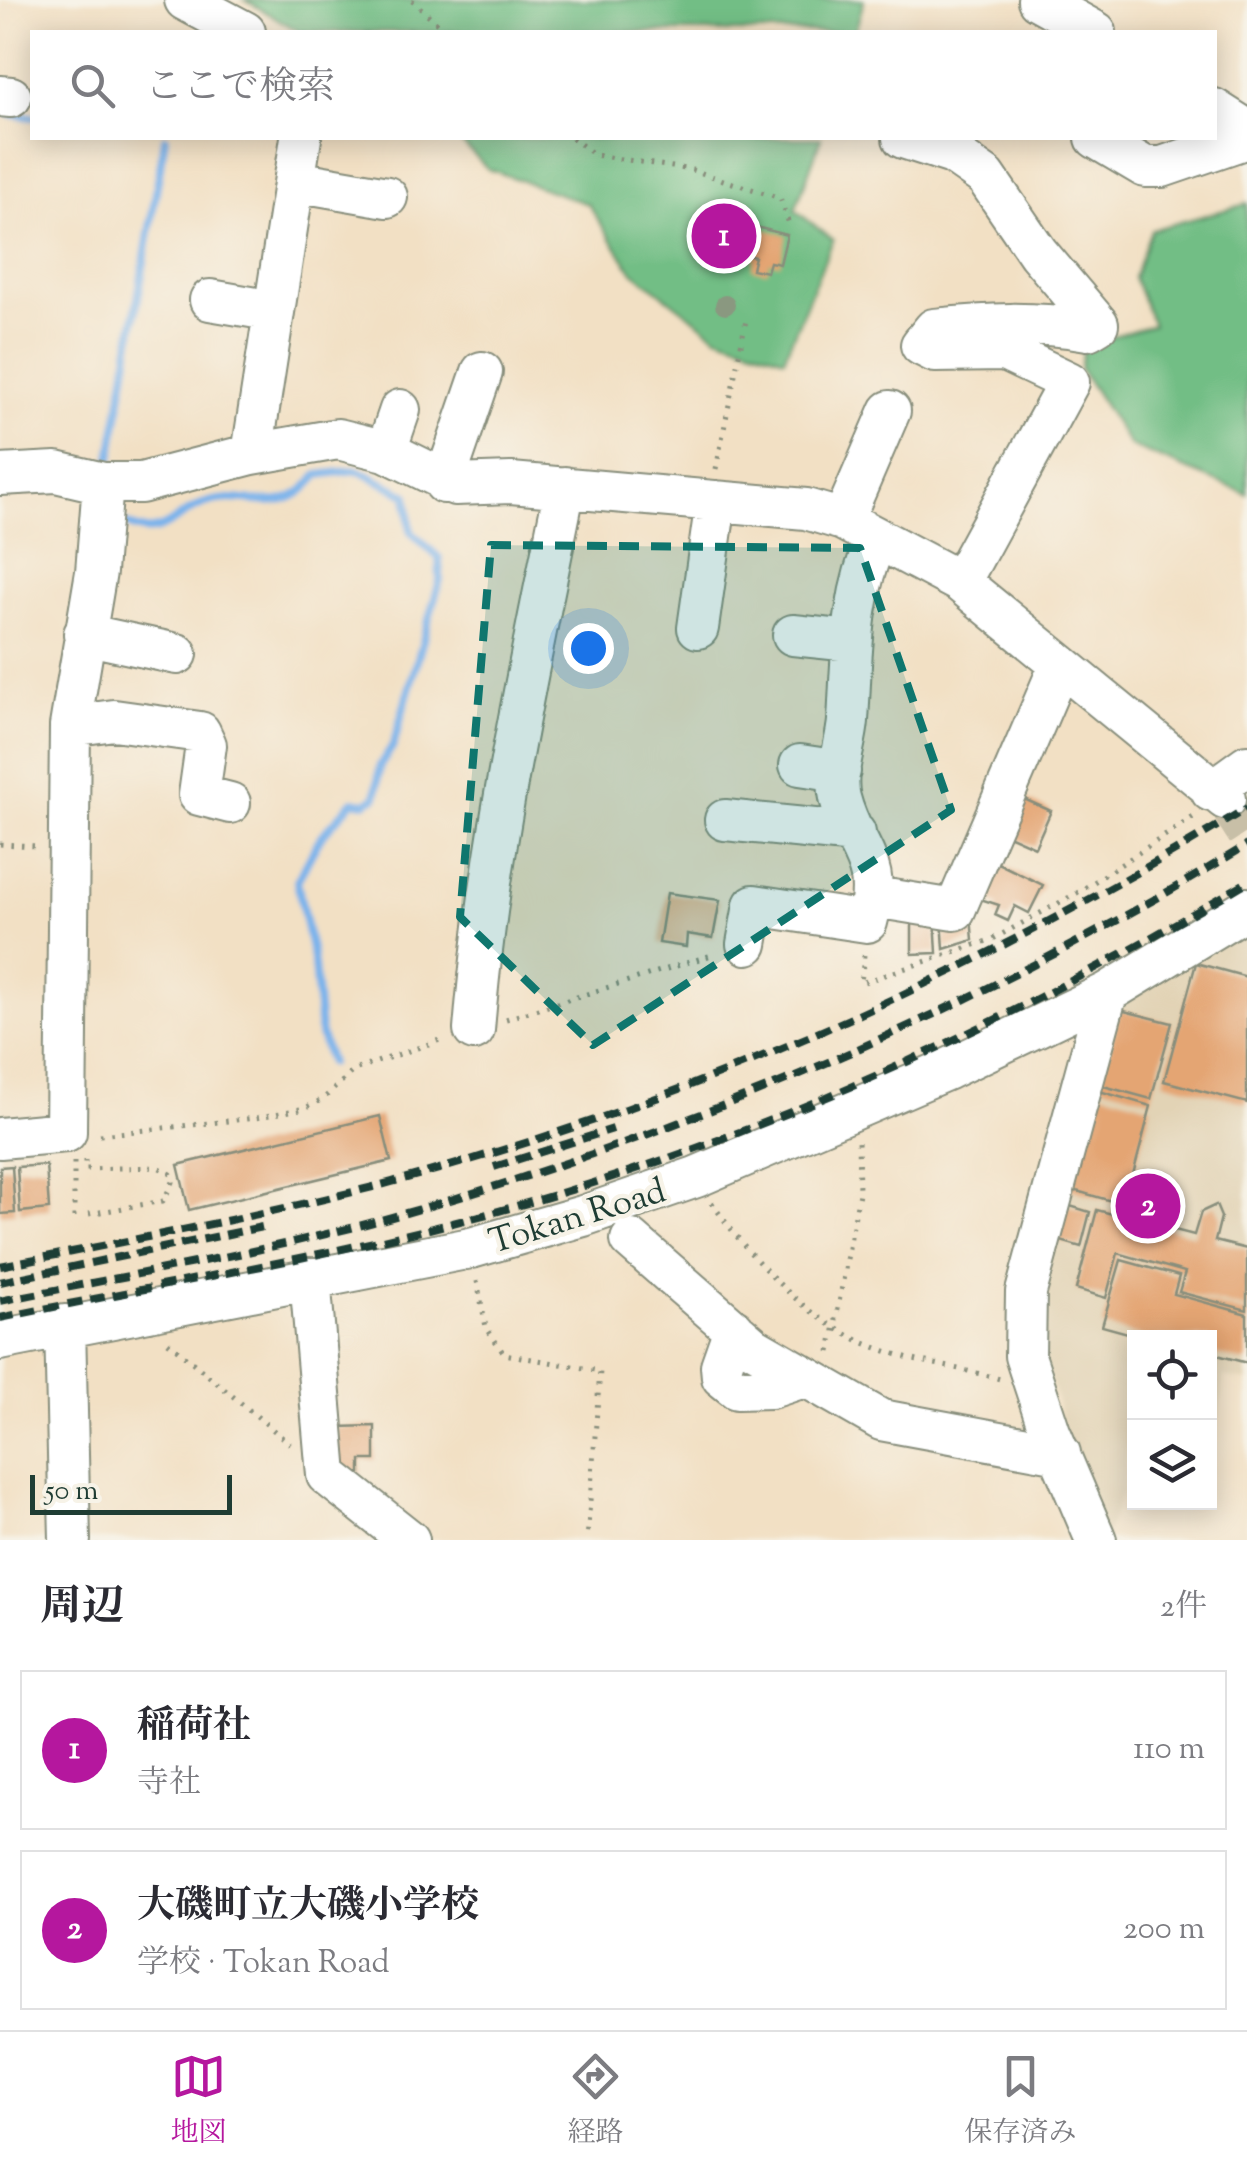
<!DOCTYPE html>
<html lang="ja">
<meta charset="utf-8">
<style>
body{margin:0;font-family:"Sorts Mill Goudy","Noto Serif JP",serif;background:#f7f7f7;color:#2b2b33}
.controls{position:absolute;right:30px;bottom:30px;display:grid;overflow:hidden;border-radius:0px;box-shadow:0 5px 25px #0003}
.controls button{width:90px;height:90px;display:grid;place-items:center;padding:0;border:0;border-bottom:2px solid #e1e1e2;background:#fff;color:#2b2b33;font:50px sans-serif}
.scale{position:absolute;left:30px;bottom:25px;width:202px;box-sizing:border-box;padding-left:10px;border:5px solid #1f3d34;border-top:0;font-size:28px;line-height:35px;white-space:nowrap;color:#1f3d34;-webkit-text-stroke:8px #f7f3e8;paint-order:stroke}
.you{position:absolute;left:588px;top:648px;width:35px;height:35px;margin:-25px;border:8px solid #fff;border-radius:50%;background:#1a73e8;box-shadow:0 0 0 15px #1a73e833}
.badge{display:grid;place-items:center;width:65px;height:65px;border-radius:50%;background:#b5179e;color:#fff;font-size:32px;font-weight:700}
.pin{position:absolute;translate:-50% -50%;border:5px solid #fff;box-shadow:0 2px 10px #0006}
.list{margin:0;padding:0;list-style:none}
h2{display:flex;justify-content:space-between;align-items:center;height:130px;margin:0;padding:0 40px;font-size:42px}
h2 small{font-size:32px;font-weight:400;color:#7c7c81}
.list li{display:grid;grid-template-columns:65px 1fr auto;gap:30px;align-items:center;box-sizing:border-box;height:160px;margin:0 20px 20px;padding:0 20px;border:2px solid #e1e1e2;border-radius:0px}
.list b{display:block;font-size:38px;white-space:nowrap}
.list p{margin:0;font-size:32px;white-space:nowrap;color:#7c7c81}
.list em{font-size:32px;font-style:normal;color:#7c7c81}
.icon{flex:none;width:55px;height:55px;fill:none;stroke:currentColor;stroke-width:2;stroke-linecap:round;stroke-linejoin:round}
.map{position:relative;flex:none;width:1247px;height:1540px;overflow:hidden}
.search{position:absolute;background:#fff;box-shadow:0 5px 25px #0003;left:30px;right:30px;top:30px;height:110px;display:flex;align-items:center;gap:25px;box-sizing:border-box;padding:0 35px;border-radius:0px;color:#7c7c81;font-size:38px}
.sheet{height:490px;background:#fff}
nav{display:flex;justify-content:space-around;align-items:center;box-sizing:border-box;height:140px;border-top:2px solid #e1e1e2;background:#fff;font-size:28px;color:#7c7c81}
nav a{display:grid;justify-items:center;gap:5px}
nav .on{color:#b5179e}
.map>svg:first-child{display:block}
.built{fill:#e2d3b5}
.forest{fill:#72be85;stroke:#487e5c;stroke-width:2.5}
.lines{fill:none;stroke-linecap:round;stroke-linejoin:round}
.stream{stroke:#7cb3eb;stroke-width:8}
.building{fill:#e4a573}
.minor-tunnel{stroke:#c8bfa7;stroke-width:40;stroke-dasharray:40 20;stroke-linecap:butt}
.minor-casing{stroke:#888e7c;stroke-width:44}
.path{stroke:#888e7c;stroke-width:5;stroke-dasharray:2.5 8;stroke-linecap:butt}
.minor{stroke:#fff;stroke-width:40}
.rail{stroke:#1f3d34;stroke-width:8;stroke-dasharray:15 8;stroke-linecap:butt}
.tree{fill:#8a9880}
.marked{fill:#0f766e;fill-opacity:0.2;stroke:#0f766e;stroke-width:8;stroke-dasharray:20 12;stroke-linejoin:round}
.labels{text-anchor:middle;stroke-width:9;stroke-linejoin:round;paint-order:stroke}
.street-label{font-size:35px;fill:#1f3d34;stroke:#f7f3e8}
</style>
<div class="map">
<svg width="1247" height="1540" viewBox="0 0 1247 1540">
<rect width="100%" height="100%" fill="#f7f3e8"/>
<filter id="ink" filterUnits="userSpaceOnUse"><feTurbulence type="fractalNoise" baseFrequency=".01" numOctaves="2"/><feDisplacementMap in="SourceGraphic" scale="20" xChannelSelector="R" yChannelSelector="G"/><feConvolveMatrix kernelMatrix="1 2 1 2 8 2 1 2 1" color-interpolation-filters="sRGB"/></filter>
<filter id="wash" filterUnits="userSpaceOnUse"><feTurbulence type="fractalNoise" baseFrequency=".0048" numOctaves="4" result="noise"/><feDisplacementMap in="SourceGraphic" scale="40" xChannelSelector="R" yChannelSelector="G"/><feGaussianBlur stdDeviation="2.25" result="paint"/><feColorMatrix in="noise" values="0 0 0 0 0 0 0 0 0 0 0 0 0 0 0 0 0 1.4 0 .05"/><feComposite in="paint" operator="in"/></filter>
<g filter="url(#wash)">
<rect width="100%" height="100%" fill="#f2e0c4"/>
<path class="built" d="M 1247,908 L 1247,1381 L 1224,1377 L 1219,1417 L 1210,1416 L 1210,1338 L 1134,1338 L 1134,1406 L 1122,1492 L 1104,1540 L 1096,1540 L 1026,1292 L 1107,993 Z"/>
<path class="forest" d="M 245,0 L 864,0 L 855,32 L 300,32 Z
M 457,138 L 821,138 L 795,210 L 833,240 L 784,358 L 717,336 L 632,271 L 588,204 L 488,169 Z
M 1247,204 L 1247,494 L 1130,446 L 1080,369 L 1084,344 L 1153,325 L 1134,278 L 1151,230 Z"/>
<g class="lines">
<path class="stream" d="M 9,114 L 32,117
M 111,458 L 165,138
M 126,524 C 161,543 174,515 203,504 C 248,487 280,524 318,475 L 357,470 L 407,495 L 411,532 L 439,558 L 440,580 L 393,746 L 380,765 L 376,797 L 365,803 L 353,801 L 320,838 L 297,881 L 314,964 L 320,1032 L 330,1063"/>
</g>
<g id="blocks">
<path class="building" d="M 752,226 L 787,235 L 780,264 L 770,262 L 767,272 L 752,269 L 755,257 L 745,255 Z
M 1015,795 L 1051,811 L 1035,847 L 999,831 Z
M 985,857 L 1043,885 L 1029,913 L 1015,906 L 1008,921 L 995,915 L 999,905 L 971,896 Z
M 667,893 L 720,900 L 713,938 L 687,934 L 686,947 L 659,943 Z
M 912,916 L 935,916 L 937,953 L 912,954 Z
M 971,916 L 973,940 L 944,949 L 942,918 Z
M 1196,963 L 1247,977 L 1247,1103 L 1164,1081 Z
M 1120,1010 L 1172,1023 L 1151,1099 L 1100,1085 Z
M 1096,1090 L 1151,1106 L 1125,1205 L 1066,1188 Z
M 380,1116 L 391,1161 L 189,1210 L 178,1165 Z
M 46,1165 L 49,1209 L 20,1212 L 17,1167 Z
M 12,1166 L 15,1213 L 0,1214 L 0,1167 Z
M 1057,1202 L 1090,1212 L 1081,1247 L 1047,1237 Z
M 1216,1205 L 1221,1217 L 1215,1241 L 1247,1249 L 1247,1310 L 1179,1292 L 1185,1272 L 1118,1253 L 1106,1298 L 1076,1289 L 1097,1210 L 1194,1235 L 1201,1212 Z
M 1121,1260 L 1179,1276 L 1174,1294 L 1247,1314 L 1247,1363 L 1210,1353 L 1210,1338 L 1146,1338 L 1102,1326 Z
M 375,1426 L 375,1460 L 361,1460 L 361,1473 L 338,1474 L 336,1427 Z"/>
</g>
</g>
<g filter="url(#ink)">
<use href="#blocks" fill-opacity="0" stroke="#888e7c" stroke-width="2.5"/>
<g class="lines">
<path class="minor-tunnel" d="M 1225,799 L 1247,833"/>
<defs>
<path id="minor" d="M 185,0 L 245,32
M 1038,0 L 1096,32
M 0,96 L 11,97
M 1214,109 L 1247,130
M 903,138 L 953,154 L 986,177 L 1038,253 L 1098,324 L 1088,330 C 1034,321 988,323 934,329 L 921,345 L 935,352 L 1004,351 L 1069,382 L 960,582
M 1096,138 L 1145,167 L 1162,167 L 1247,138
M 295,181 L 387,197
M 210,300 L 274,311
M 386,451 L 400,410
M 252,454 L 301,138
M 0,475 L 56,472 L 103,483 L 141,483 L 252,454 L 338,439 L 386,451 L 455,485 L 511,483 L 806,509 L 843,520 L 960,582 L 1225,799
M 444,483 L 482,372
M 843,520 L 890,411
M 698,628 L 716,501
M 84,634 L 177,654
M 793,635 L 851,641
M 70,726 L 114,720 L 200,732 L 206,745 L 199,795 L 230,803
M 800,765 L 840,771
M 1211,791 L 1247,765
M 725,820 L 855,833
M 874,897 L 955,910 L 1060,665
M 747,944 L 754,905 L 867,922 C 884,860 853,850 840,798 C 834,774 846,745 848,721 C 852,657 850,598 877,538
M 474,1030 C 489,846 529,668 565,487
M 0,1138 L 66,1132 L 70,726 L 96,572 L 103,483
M 631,1240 L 754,1347 L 881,1420 L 1060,1453
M 310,1278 L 327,1475 L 409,1540
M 65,1325 L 70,1540
M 734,1329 L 721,1366 L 722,1377 L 737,1389 L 771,1388 L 804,1377
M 0,1340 L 471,1248 L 583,1216 L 696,1177 L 948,1069 L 1107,993 L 1247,908
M 1096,1540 L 1050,1432 L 1025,1356 L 1026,1292 L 1107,993"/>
</defs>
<use href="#minor" class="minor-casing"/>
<path class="path" d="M 412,0 L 447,32
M 572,138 L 595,155 L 692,170 L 780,198 L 790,227
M 716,469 L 747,315
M 0,844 L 37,846
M 864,955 L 861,983 L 993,939 L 1077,893 L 1195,816
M 506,1019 L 715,954
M 100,1135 L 255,1118 L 305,1108 L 323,1099 L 354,1070 L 443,1039
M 85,1160 L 85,1169 L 158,1167 L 171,1174 L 173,1182 L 163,1201 L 89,1214
M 712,1203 C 751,1259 806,1321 872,1346 C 912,1362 958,1367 1000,1379
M 74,1217 L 74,1160
M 477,1281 L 486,1327 L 504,1354 L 600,1371 L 587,1540
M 168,1342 L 290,1444
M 830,1352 L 859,1193 L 858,1140"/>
<use href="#minor" class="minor"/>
<path class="rail" d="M 494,1167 L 613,1129
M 0,1266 C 131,1240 263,1216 392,1182 C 696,1101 979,972 1247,808
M 0,1282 L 262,1227
M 0,1301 C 133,1274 268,1252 399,1215 C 698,1130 981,1007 1247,845
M 0,1318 C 187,1279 377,1249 561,1193 C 804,1120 1029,1012 1247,882"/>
</g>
<circle class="tree" cx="725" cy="305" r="10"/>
</g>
<path class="marked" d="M 491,545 L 860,548 L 951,810 L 593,1045 L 460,917 Z"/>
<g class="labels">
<g class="street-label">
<text transform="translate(577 1215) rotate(-17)" y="12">Tokan Road</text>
</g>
</g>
</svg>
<div class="controls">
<button><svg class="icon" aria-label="locate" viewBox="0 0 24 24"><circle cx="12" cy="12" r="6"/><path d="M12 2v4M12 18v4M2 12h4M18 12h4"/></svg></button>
<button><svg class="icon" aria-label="layers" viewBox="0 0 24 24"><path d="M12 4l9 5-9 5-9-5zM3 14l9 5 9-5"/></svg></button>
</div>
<div class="scale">50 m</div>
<div class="you"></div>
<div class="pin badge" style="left:724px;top:236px">1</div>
<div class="pin badge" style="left:1148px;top:1206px">2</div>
<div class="search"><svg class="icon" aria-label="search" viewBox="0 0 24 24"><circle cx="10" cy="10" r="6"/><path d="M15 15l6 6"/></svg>ここで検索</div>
</div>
<section class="sheet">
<h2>周辺<small>2件</small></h2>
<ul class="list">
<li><span class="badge">1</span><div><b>稲荷社</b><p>寺社</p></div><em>110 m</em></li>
<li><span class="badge">2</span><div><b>大磯町立大磯小学校</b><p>学校 · Tokan Road</p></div><em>200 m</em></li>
</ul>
</section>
<nav>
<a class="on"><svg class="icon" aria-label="map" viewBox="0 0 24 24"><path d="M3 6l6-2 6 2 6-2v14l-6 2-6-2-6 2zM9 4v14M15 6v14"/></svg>地図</a>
<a><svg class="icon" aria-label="directions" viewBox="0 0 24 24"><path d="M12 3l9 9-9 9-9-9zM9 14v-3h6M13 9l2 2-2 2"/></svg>経路</a>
<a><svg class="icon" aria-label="saved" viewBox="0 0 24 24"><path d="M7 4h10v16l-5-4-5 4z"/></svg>保存済み</a>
</nav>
